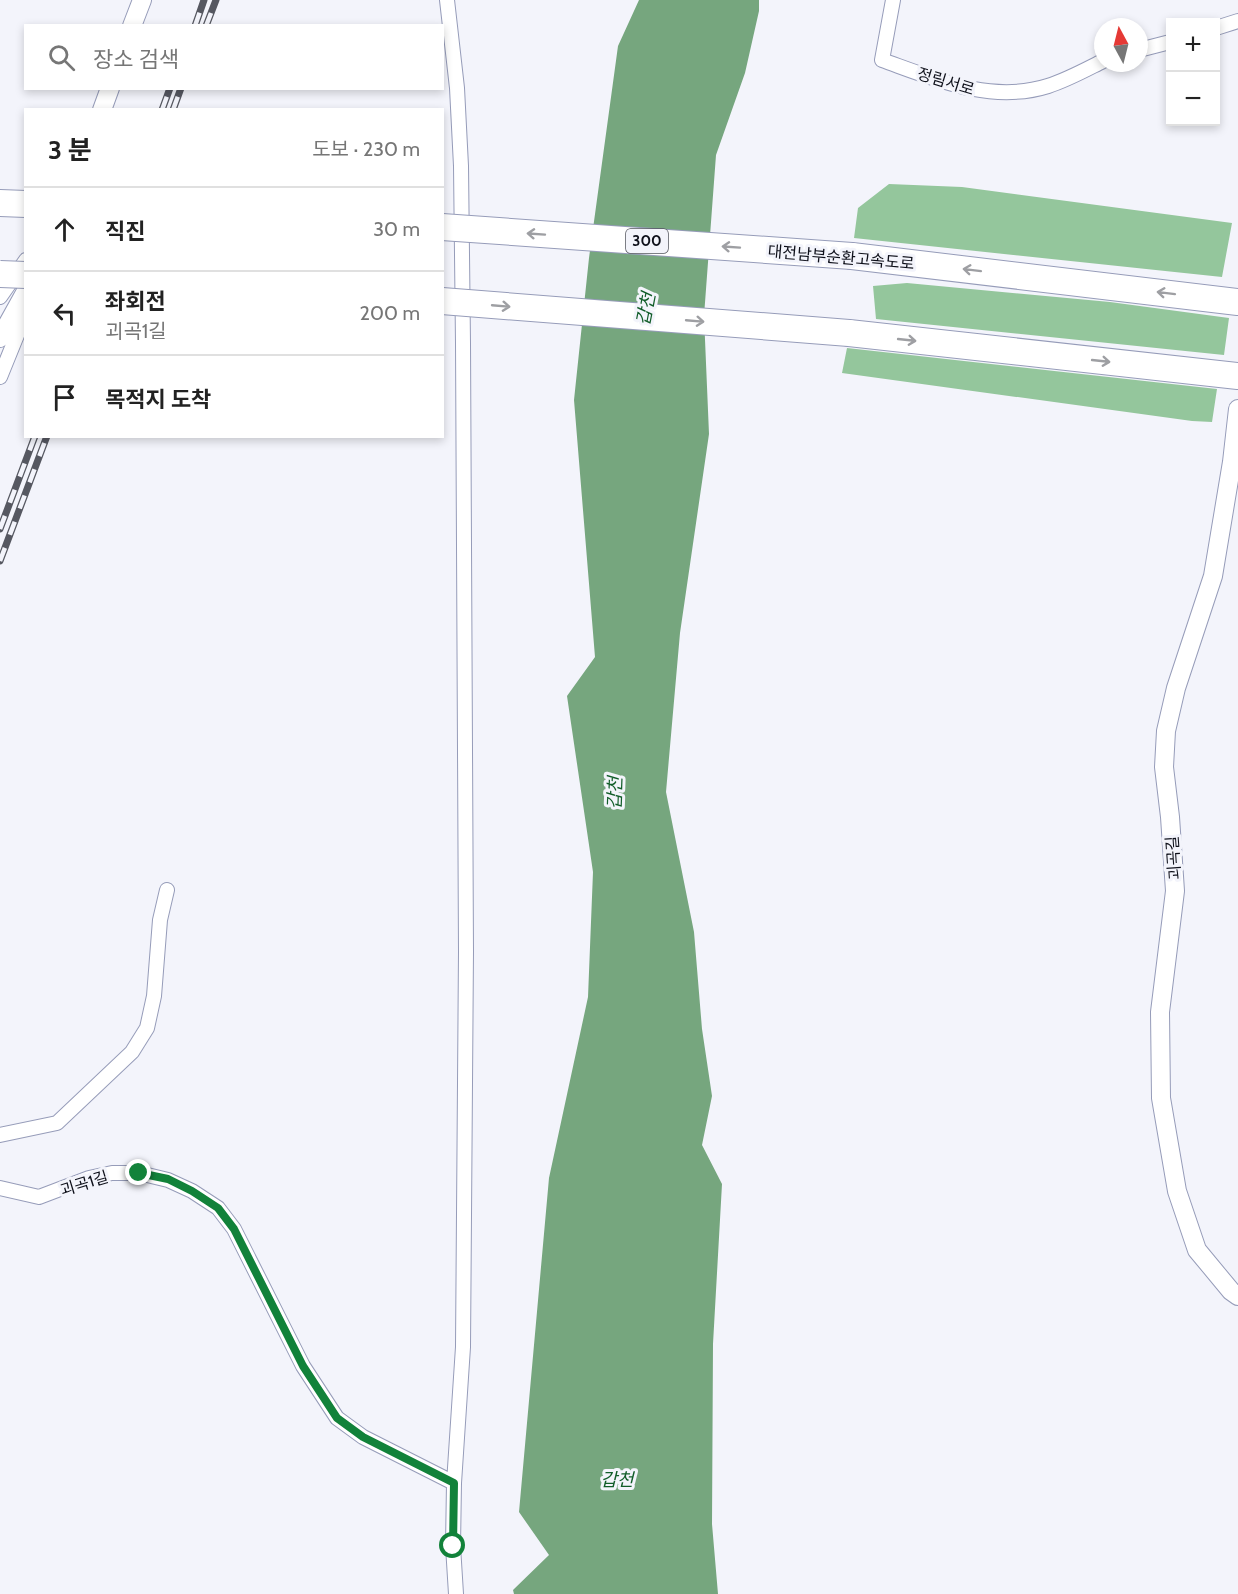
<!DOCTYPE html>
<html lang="ko">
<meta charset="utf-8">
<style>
body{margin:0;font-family:Cabin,"Noto Sans KR",sans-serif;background:#f6f6f6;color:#222}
.controls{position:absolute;right:18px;top:18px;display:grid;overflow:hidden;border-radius:0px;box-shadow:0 3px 9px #0003}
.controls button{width:54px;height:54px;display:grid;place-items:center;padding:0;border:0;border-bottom:2px solid #e0e0e0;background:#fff;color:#222;font:30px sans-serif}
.compass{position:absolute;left:1094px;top:18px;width:54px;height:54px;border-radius:50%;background:#fff;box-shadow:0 3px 9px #0003;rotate:353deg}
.stop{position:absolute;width:18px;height:18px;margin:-14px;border:4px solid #12823a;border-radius:50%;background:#fff}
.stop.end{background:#12823a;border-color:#fff;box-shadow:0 2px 6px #0008}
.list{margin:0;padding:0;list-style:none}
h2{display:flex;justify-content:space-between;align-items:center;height:78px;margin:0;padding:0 24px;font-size:26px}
h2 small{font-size:20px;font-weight:400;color:#767676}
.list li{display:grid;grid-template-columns:39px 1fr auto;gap:18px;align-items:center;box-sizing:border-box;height:84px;padding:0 24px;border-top:2px solid #e0e0e0}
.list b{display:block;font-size:22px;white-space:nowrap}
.list p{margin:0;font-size:20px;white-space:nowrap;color:#767676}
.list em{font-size:20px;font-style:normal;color:#767676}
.icon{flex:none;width:33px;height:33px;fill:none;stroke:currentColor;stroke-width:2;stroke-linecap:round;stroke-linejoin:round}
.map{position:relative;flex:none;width:1238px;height:1594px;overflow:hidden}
.search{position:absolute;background:#fff;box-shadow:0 3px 9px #0003;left:24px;top:24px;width:420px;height:66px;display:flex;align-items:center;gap:15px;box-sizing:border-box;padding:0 21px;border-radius:0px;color:#767676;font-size:22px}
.panel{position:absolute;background:#fff;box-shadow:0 3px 9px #0003;left:24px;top:108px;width:420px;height:330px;border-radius:0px}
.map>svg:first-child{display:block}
.forest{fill:#94c69c}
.water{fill:#76a67e}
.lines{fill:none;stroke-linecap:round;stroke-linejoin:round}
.minor-casing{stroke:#969cb9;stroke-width:16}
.tertiary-casing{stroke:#969cb9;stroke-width:20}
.motorway-casing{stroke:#969cb9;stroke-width:28}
.minor{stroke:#fff;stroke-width:14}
.tertiary{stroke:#fff;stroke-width:18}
.motorway{stroke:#fff;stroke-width:26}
.rail-casing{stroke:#565861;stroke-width:7}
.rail{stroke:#f3f4fb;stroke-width:4.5;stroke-dasharray:14;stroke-linecap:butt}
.motorway-bridge-casing{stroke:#969cb9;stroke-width:28;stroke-linecap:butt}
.motorway-bridge{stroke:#fff;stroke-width:26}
.oneway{stroke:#9e9fa3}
.route{stroke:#12823a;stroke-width:8}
.labels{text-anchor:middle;stroke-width:6;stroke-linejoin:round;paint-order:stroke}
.shield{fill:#f3f4fb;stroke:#52545d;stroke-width:1.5}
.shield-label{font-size:15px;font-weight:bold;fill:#0d0f19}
.street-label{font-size:16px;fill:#0d0f19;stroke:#f3f4fb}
.water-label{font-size:18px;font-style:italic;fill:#115d29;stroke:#f3f4fb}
</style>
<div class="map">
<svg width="1238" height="1594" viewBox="0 0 1238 1594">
<rect width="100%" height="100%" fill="#f3f4fb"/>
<path class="forest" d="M 889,184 L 962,187 L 1232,223 L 1222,277 L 854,238 L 858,208 Z
M 907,283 L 1110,302 L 1229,318 L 1224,355 L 876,319 L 873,286 Z
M 847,348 L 1217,389 L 1212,422 L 1192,421 L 842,373 Z"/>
<path class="water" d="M 639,0 L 759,0 L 759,11 L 745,73 L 716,155 L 704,316 L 709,434 L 680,633 L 666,792 L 694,932 L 702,1029 L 712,1096 L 702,1145 L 722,1184 L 713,1344 L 712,1524 L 718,1594 L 514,1594 L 513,1590 L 549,1555 L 519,1512 L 549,1178 L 588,997 L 593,872 L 567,696 L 595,657 L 574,400 L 589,258 L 618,46 Z"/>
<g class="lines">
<defs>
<path id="minor" d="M 447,0 L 457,88 L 461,166 L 463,343 L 466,951 L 463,1347 L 454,1483 L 453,1546 L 456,1594
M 893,0 L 882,60 C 935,79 991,104 1048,86 C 1067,80 1085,70 1103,61
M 1216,28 L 1238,21
M 1139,50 L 1170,42
M 0,297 L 26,260
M 0,377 L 26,313
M 0,1135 L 57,1123 L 132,1052 L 147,1028 L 154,996 L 160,920 L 167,890
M 0,1188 L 39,1197 L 89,1178 L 112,1173 L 139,1173 L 168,1180 L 192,1191 L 218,1208 L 234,1229 L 303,1366 L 337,1418 L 363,1437 L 454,1483"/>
<path id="tertiary" d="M 132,26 L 142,0
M 102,110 L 110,88
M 0,338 L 26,291
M 1238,409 L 1232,462 L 1213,576 L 1176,688 L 1166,731 L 1164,767 L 1170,817 L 1175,891 L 1160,1012 L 1161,1098 L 1177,1191 L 1197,1250 L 1231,1291 L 1238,1296"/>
<path id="motorway" d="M 0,203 L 26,204
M 852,256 L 1238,302
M 849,333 L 1238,376"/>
</defs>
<use href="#minor" class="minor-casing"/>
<use href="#tertiary" class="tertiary-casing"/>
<use href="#motorway" class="motorway-casing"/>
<use href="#minor" class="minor"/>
<use href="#tertiary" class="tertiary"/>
<use href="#motorway" class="motorway"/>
<defs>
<path id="rail" d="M 195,26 L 204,0
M 206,26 L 216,0
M 162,110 L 170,88
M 173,110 L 181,88
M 0,529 L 35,436
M 0,561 L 47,436"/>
</defs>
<use href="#rail" class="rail-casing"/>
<use href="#rail" class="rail"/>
<defs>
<path id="motorway-bridge" d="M 442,227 L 852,256
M 0,274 L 26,275
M 442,301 L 849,333"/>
</defs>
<use href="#motorway-bridge" class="motorway-bridge-casing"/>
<use href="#motorway-bridge" class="motorway-bridge"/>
</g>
<defs><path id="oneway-shaft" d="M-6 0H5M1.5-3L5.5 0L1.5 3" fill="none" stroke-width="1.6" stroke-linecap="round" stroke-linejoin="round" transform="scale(1.5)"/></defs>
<g class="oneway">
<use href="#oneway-shaft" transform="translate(536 234) rotate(-176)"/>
<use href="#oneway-shaft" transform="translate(731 247) rotate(-176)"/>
<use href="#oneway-shaft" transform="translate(972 270) rotate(-173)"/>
<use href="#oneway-shaft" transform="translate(1166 293) rotate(-173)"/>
<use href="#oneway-shaft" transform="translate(501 306) rotate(5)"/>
<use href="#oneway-shaft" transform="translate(695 321) rotate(5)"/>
<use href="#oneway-shaft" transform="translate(907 340) rotate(6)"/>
<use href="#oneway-shaft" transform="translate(1101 361) rotate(6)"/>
</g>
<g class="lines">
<path class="route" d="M 139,1173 L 168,1179 L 192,1191 L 218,1208 L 234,1229 L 303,1366 L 337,1418 L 363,1437 L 454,1483 L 453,1546"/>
</g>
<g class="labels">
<rect class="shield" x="626" y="229" width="42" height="24" rx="4.5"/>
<g class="shield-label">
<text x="647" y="246">300</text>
</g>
<g class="street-label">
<text transform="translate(946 81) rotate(17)" y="6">정림서로</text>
<text transform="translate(841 257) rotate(5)" y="6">대전남부순환고속도로</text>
<text transform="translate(1173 858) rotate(-94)" y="6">괴곡길</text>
<text transform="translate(84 1183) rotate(-17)" y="6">괴곡1길</text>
</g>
<g class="water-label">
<text transform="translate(646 309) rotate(-79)" y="6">갑천</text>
<text transform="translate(615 793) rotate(-88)" y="6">갑천</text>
<text x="617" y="1486">갑천</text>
</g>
</g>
</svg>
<div class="controls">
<button>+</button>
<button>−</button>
</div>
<svg class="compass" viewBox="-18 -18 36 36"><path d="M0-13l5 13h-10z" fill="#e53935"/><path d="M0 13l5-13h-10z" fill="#767676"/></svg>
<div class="stop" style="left:453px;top:1546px"></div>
<div class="stop end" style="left:139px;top:1173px"></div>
<div class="search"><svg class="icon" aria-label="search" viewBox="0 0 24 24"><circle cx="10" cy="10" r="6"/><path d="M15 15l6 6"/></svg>장소 검색</div>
<section class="panel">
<h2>3 분<small>도보 · 230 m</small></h2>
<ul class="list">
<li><svg class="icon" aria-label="ahead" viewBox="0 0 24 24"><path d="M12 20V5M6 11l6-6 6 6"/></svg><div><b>직진</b></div><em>30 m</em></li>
<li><svg class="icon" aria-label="left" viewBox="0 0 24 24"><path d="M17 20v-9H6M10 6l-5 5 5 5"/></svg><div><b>좌회전</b><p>괴곡1길</p></div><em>200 m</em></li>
<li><svg class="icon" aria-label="arrive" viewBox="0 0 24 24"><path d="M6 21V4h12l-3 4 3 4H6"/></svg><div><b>목적지 도착</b></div></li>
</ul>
</section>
</div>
